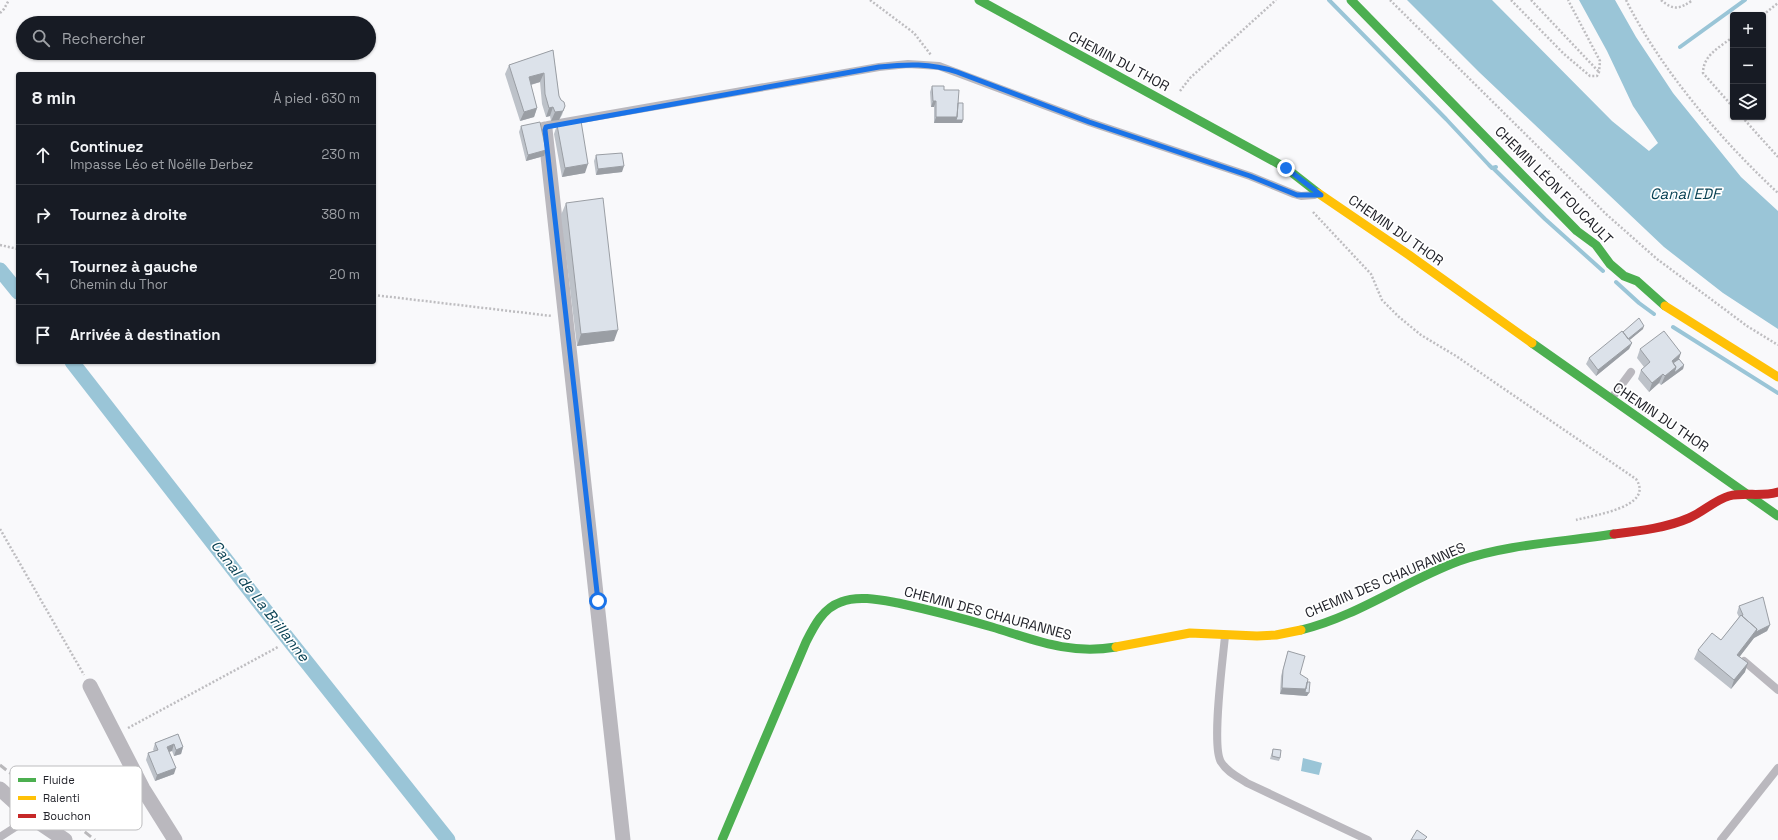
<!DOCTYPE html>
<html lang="fr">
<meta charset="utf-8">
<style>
body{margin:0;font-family:"Space Grotesk",sans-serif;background:#242831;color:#f1f3f6}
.controls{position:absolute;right:12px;top:12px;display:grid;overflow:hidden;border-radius:4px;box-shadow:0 1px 3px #0004}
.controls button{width:36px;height:36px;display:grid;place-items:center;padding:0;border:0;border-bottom:1px solid #363941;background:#171b24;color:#f1f3f6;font:20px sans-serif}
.stop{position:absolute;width:12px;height:12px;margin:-9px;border:3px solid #1a73e8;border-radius:50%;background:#fff}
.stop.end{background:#1a73e8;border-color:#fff;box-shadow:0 1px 4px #0008}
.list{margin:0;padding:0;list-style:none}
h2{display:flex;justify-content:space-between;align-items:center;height:52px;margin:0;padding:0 16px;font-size:17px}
h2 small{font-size:13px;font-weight:400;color:#9ea1a6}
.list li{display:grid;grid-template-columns:26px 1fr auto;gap:12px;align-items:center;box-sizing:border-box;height:60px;padding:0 16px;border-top:1px solid #363941}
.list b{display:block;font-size:15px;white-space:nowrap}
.list p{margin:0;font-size:13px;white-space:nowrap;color:#9ea1a6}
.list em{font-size:13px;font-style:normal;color:#9ea1a6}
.icon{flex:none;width:22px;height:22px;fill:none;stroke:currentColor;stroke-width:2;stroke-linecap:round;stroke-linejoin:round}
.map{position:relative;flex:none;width:1778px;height:840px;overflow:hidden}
.search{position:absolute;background:#171b24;box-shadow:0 1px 3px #0004;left:16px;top:16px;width:360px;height:44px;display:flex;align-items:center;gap:10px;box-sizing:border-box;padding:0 14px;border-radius:22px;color:#9ea1a6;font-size:15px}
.panel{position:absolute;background:#171b24;box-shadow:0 1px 3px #0004;left:16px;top:72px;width:360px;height:292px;border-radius:4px}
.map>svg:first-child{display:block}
.water{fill:#9ac5d7}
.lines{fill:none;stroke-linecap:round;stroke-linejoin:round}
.stream{stroke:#9ac5d7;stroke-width:4}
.canal{stroke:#9ac5d7;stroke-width:15}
.path{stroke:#bebdc0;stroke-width:2.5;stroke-dasharray:2 2;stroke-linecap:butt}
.lane{stroke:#bab8be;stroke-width:8}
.street{stroke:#bab8be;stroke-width:15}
.fast{stroke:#4caf50;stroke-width:9}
.slow{stroke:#ffc107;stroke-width:9}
.jam{stroke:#c62828;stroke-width:9}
.rail{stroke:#b9b8bb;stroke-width:3;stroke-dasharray:8 4;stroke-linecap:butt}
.wall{fill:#bdc2c9}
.shaded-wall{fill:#9a9ea4}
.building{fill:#dce2ea;stroke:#9a9ea4}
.route{stroke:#1a73e8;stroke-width:5}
.labels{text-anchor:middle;stroke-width:3.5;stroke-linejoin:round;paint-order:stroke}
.street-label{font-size:14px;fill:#23242b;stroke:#fff}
.water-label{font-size:15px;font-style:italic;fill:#0a4254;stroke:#fff}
.key{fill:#fff;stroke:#bdbdbf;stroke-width:1}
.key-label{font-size:11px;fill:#23242b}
</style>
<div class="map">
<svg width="1778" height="840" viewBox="0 0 1778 840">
<rect width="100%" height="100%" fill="#f9f9fb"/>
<path class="water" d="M 1407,0 L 1492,0 L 1612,121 L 1649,151 L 1658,143 L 1633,106 L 1607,51 L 1579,0 L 1615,0 L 1636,37 L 1673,93 L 1741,177 L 1778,211 L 1778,329 L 1723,293 L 1664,247 L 1479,72 Z
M 1303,758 L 1322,763 L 1319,775 L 1301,771 Z"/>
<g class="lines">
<path class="stream" d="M 1329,0 L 1446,119 L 1489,165 L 1492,168 L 1496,167
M 1680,47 L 1745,0
M 1493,168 L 1545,219 L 1603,271
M 1616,282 L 1639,303 L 1654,314
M 1673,327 L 1778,393"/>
<path class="canal" d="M 0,270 L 18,292
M 72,362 L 258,601 L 448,840"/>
<path class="path" d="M 870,0 L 914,33 L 931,55
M 1390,0 L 1606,214 L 1657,259 L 1747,326 L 1778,345
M 1511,0 L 1564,54 L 1590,76 L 1597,76 L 1599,72 L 1600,61 L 1568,0
M 1531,0 L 1599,72
M 1626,0 C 1661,70 1721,140 1778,193
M 1661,0 C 1674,11 1679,9 1693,0
M 0,13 L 4,9 L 9,0
M 1763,15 L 1778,3
M 1733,37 C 1720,47 1703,55 1703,73 L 1733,107
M 1180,91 L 1190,78 L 1276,0
M 1742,117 L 1778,157
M 1313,212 L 1371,274 L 1382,300 L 1399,317 L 1421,335 L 1456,356 L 1636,479 C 1655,507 1594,515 1576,520
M 0,245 L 18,249
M 374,295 L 552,316
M 0,529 L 84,675
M 128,728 L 278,647"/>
<path class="lane" d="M 545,129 L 548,125 L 879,67 L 908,64 L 939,66 L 1089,122 L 1250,176 L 1294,194 L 1301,196 L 1314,195
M 1611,399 L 1631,372
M 1225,636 C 1223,659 1211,746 1221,762 C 1227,772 1238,777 1247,783 L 1368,840
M 1744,661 L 1778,690
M 0,837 L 31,817
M 1721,840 L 1778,768"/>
<path class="street" d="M 545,129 L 623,840
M 90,686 L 143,789 L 175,840
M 0,789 L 31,817 L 65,840"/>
<path class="fast" d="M 979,0 L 1286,168 L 1318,193
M 1351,0 L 1577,231 L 1596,245 L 1610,264 L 1624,276 L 1637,281 L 1665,306
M 1532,343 L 1778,516
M 1301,630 C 1358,616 1405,581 1459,561 C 1507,544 1564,542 1614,534
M 722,840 L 806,642 C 814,626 823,608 841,602 C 858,595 881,600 898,603 C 930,610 961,618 992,627 C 1035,640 1069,655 1116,647"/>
<path class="slow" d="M 1318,193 L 1409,255 L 1532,343
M 1665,306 L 1778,377
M 1116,647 L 1190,633 L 1257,636 L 1276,635 L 1301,630"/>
<path class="jam" d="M 1614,534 C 1639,531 1666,528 1689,518 C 1703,512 1715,500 1729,496 C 1745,492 1762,497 1778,492"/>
<path class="rail" d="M 0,765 L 95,840"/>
</g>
<path class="wall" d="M 553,50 L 559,96 L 561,100 L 565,106 L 562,115 L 559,120 L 551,121 L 550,116 L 546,117 L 542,104 L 540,82 L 531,85 L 537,108 L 534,117 L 520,121 L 505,74 L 509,65 Z
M 932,86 L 944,90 L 958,103 L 963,120 L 962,123 L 934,123 L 934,107 L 931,107 L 930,92 Z
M 557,125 L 585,173 L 562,177 L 554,134 Z
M 521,126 L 544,156 L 526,161 L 519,132 Z
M 596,155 L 622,172 L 596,175 L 594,161 Z
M 566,203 L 614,341 L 577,346 L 561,215 Z
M 1643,329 L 1629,340 L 1632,343 L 1629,349 L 1596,376 L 1586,364 L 1589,358 L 1623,332 Z
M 1640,349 L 1679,359 L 1684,365 L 1683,369 L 1661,385 L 1659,383 L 1649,392 L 1638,379 L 1641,370 L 1644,367 L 1637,358 Z
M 1739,606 L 1770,625 L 1767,631 L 1754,638 L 1740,656 L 1745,672 L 1731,689 L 1694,659 L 1698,650 L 1721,640 L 1739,617 L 1737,613 Z
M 1288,651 L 1300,674 L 1307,682 L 1307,696 L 1280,694 L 1281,676 Z
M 178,734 L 183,747 L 181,754 L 174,756 L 172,751 L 169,752 L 174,774 L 155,781 L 146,760 L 148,753 L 154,751 L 153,750 L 155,743 Z
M 1273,749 L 1280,758 L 1279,761 L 1270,759 Z"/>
<path class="shaded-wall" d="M 544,73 L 540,82 L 526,86 L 529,77 Z
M 933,101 L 936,101 L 934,107 L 931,107 Z
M 565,106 L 559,120 L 551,121 L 555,112 Z
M 553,107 L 550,116 L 546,117 L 549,108 Z
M 537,108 L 534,117 L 520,121 L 524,112 Z
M 936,117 L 957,117 L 955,123 L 934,123 Z
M 956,120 L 963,120 L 962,123 L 955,123 Z
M 546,150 L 544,156 L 526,161 L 528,155 Z
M 588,164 L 585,173 L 562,177 L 565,168 Z
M 624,166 L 622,172 L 596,175 L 598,169 Z
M 1644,326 L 1643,329 L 1625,344 L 1626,341 Z
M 618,330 L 614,341 L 577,346 L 581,334 Z
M 1632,343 L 1629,349 L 1596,376 L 1598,370 Z
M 1681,353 L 1678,362 L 1670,368 L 1672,361 Z
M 1684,365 L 1683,369 L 1661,385 L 1665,376 L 1676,367 Z
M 1663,374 L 1659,383 L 1649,392 L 1652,383 Z
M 1770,625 L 1767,631 L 1754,638 L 1734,664 L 1737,655 L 1757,629 Z
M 1748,663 L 1745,672 L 1731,689 L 1734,680 Z
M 1282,688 L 1306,689 L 1309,693 L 1307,696 L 1280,694 Z
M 174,744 L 172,751 L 165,753 L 167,747 Z
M 183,747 L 181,754 L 174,756 L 176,750 Z
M 176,768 L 174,774 L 155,781 L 157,775 Z"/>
<path class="building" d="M 553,50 L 559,96 L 561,100 L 564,102 L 565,106 L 563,111 L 555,112 L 553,107 L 549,108 L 545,94 L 544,73 L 529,77 L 537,108 L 524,112 L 509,65 Z
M 932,86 L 944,86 L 944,90 L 959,90 L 957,117 L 936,117 L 936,101 L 933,101 Z
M 958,103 L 963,103 L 963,120 L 956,120 L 957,117 Z
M 581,121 L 588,164 L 565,168 L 557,125 Z
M 540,122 L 546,150 L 528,155 L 521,126 Z
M 622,153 L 624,166 L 598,169 L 596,155 Z
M 603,198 L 618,330 L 581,334 L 566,203 Z
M 1639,318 L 1644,326 L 1628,339 L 1623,332 Z
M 1622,331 L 1632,343 L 1598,370 L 1589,358 Z
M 1664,331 L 1681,353 L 1672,361 L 1676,367 L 1665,376 L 1663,374 L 1652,383 L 1641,370 L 1650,362 L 1640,349 Z
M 1679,359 L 1684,365 L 1674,373 L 1676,367 L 1673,363 Z
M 1763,597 L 1770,625 L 1756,632 L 1757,629 L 1742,616 L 1743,615 L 1739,606 Z
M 1741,615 L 1757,629 L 1737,655 L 1748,663 L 1734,680 L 1698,650 L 1712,633 L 1721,640 Z
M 1288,651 L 1305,656 L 1300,674 L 1308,679 L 1306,689 L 1282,688 L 1283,670 Z
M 1307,682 L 1310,682 L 1309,693 L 1305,692 Z
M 178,734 L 183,747 L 176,750 L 174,744 L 167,747 L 176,768 L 157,775 L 148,753 L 158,750 L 155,743 Z
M 1273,749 L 1281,750 L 1280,758 L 1272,756 Z
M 1417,830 L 1427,837 L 1424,840 L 1411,840 Z"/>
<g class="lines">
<path class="route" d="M 598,601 L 545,130 L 546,127 L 879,67 C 907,64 930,63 957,72 L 1089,122 L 1250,176 L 1297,195 L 1321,195 L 1286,168"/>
</g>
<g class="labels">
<g class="street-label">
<text transform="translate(1119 61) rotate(28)" y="5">CHEMIN DU THOR</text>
<text transform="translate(1554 185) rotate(45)" y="5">CHEMIN LÉON FOUCAULT</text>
<text transform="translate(1396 230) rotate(35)" y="5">CHEMIN DU THOR</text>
<text transform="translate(1661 417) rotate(34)" y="5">CHEMIN DU THOR</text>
<text transform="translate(1385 580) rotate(-23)" y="5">CHEMIN DES CHAURANNES</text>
<text transform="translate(988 613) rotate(15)" y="5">CHEMIN DES CHAURANNES</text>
</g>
<g class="water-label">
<text x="1685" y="199">Canal EDF</text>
<text transform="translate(260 601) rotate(52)" y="5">Canal de La Brillanne</text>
</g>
</g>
<rect x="10" y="766" width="132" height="64" rx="6" class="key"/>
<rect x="18" y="778" width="18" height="4" fill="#4caf50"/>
<rect x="18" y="796" width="18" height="4" fill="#ffc107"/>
<rect x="18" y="814" width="18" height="4" fill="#c62828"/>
<g class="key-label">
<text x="43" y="784">Fluide</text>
<text x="43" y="802">Ralenti</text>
<text x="43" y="820">Bouchon</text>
</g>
</svg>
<div class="controls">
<button>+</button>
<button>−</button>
<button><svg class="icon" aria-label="layers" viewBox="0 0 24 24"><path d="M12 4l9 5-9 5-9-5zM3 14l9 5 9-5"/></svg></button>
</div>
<div class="stop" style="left:598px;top:601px"></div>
<div class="stop end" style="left:1286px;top:168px"></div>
<div class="search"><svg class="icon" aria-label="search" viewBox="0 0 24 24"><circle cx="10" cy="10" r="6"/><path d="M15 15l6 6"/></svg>Rechercher</div>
<section class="panel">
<h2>8 min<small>À pied · 630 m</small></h2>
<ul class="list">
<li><svg class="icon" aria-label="ahead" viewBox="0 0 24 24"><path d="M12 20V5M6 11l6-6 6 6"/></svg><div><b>Continuez</b><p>Impasse Léo et Noëlle Derbez</p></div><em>230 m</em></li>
<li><svg class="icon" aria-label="right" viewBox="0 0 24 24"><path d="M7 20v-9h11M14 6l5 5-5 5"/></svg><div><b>Tournez à droite</b></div><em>380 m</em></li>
<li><svg class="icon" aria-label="left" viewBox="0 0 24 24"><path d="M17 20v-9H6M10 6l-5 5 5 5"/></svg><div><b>Tournez à gauche</b><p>Chemin du Thor</p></div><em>20 m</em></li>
<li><svg class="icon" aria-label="arrive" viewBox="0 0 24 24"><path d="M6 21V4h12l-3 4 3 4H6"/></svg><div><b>Arrivée à destination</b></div></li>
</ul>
</section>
</div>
